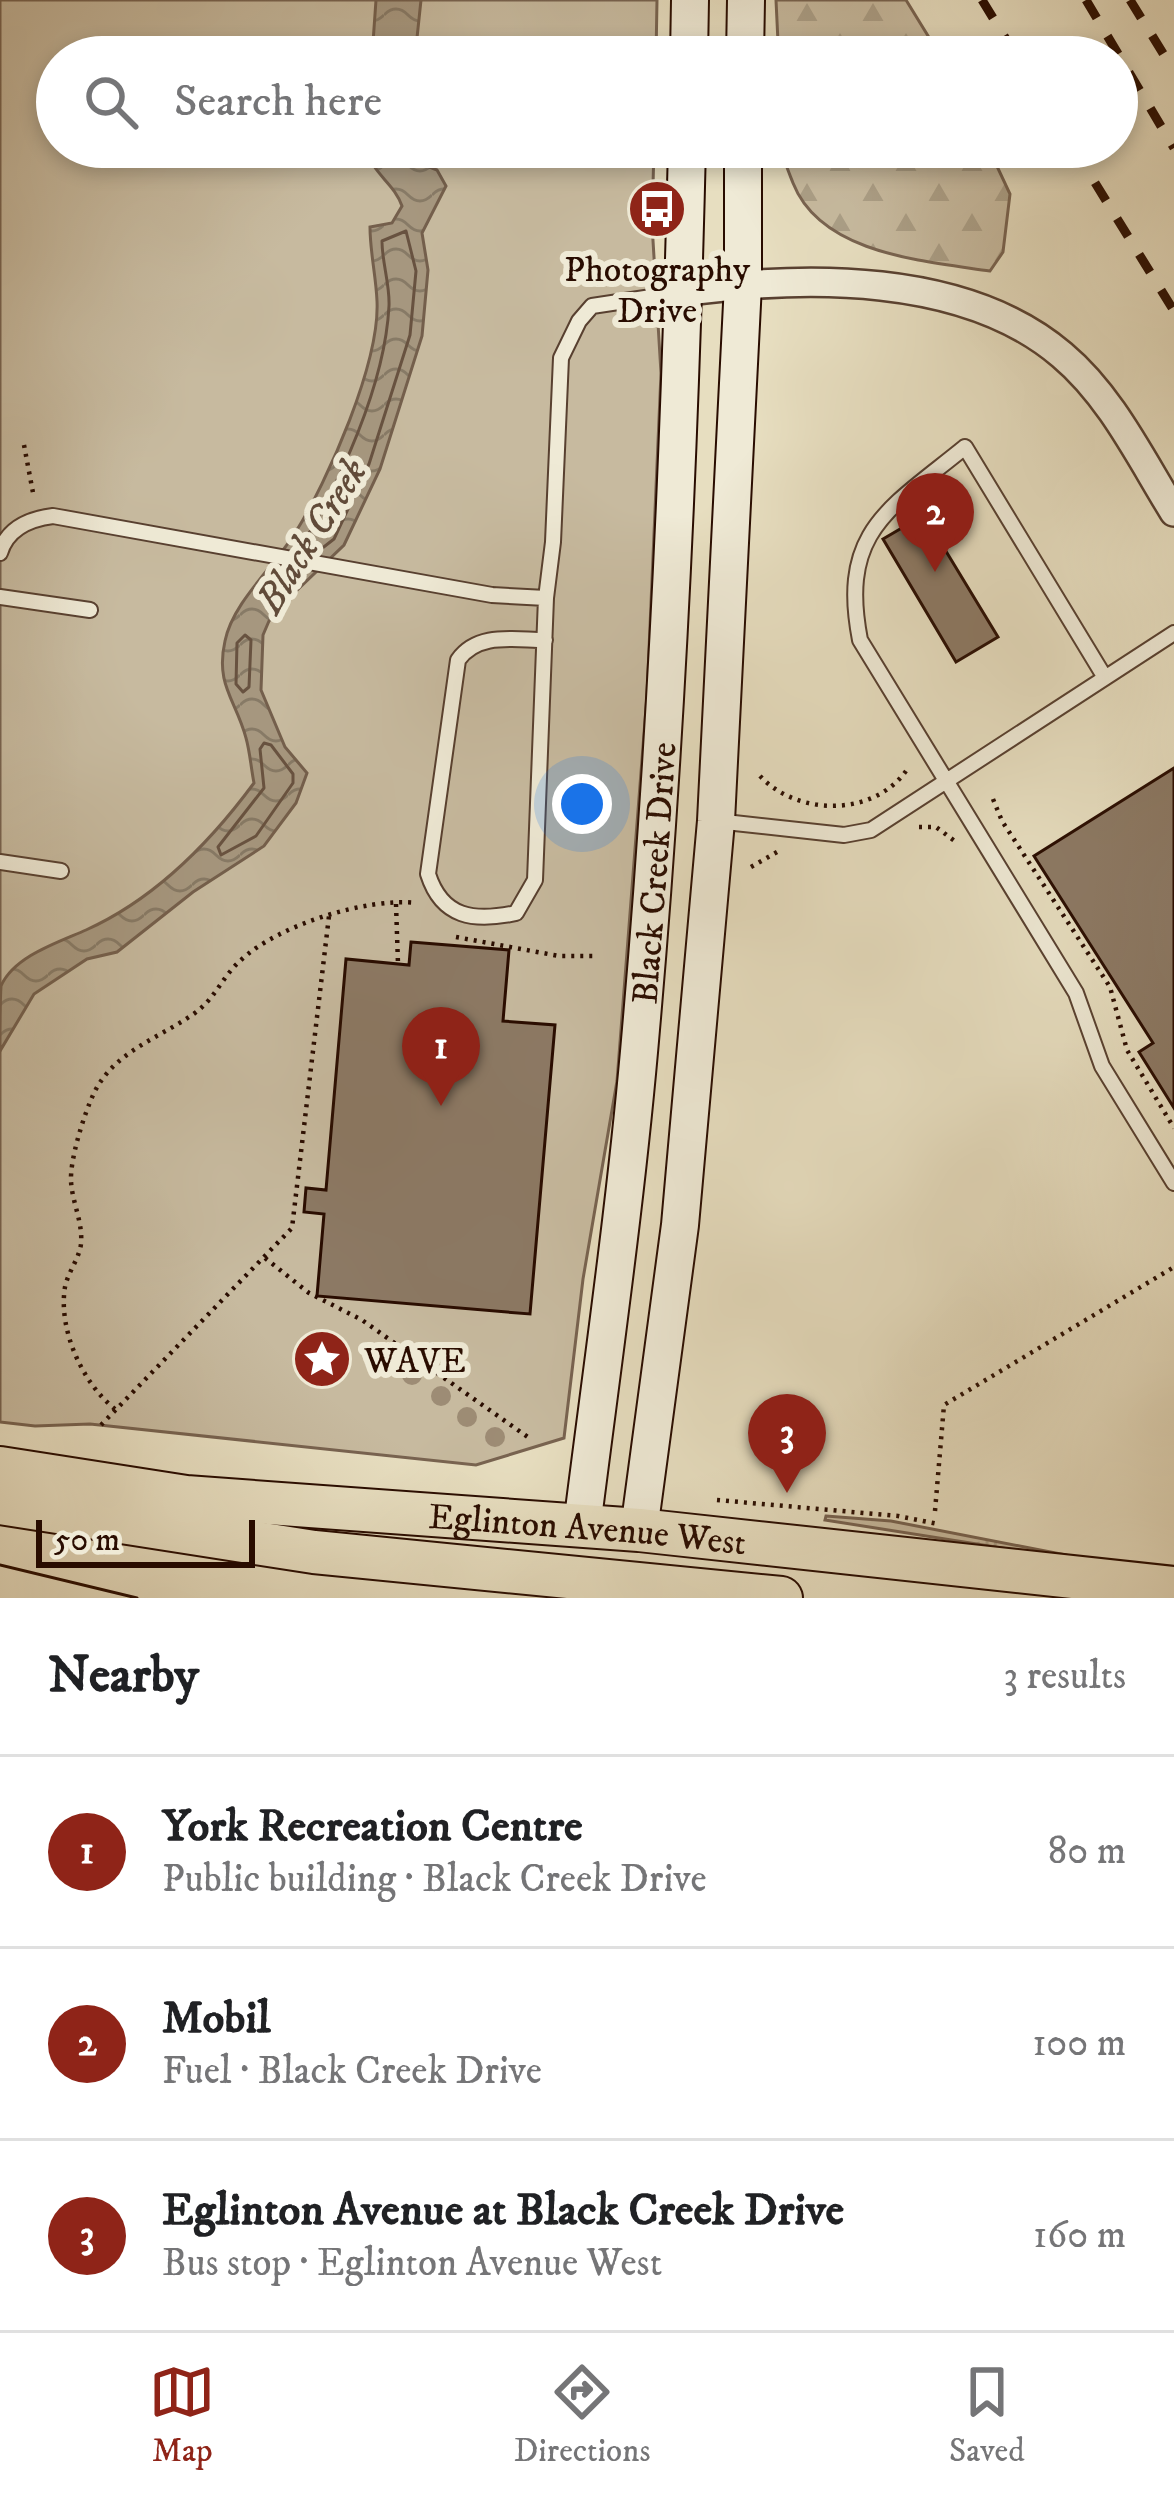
<!DOCTYPE html>
<meta charset="utf-8">
<style>
body{margin:0;font-family:"IM FELL DW Pica",serif;background:#f6f6f6;color:#202124}
.scale{position:absolute;left:36px;bottom:30px;width:219px;box-sizing:border-box;padding-left:12px;border:6px solid #290c00;border-top:0;font-size:33px;line-height:42px;white-space:nowrap;color:#290c00;-webkit-text-stroke:9px #efead6;paint-order:stroke}
.you{position:absolute;left:582px;top:804px;width:42px;height:42px;margin:-30px;border:9px solid #fff;border-radius:50%;background:#1a73e8;box-shadow:0 0 0 18px #1a73e833}
.badge{display:grid;place-items:center;width:78px;height:78px;border-radius:50%;background:#8f2418;color:#fff;font-size:39px;font-weight:700}
.pin{position:absolute;translate:-50% -99px;filter:drop-shadow(0 3px 6px #0008)}
.pin::after{content:'';position:absolute;top:63px;width:42px;height:36px;background:inherit;clip-path:polygon(0 0,100% 0,50% 100%)}
.list{margin:0;padding:0;list-style:none}
h2{display:flex;justify-content:space-between;align-items:center;height:156px;margin:0;padding:0 48px;font-size:51px}
h2 small{font-size:39px;font-weight:400;color:#757577}
.list li{display:grid;grid-template-columns:78px 1fr auto;gap:36px;align-items:center;box-sizing:border-box;height:192px;padding:0 48px;border-top:3px solid #e0e0e0}
.list b{display:block;font-size:45px;white-space:nowrap}
.list p{margin:0;font-size:39px;white-space:nowrap;color:#757577}
.list em{font-size:39px;font-style:normal;color:#757577}
.icon{flex:none;width:66px;height:66px;fill:none;stroke:currentColor;stroke-width:2;stroke-linecap:round;stroke-linejoin:round}
.map{position:relative;flex:none;width:1174px;height:1598px;overflow:hidden}
.search{position:absolute;background:#fff;box-shadow:0 6px 18px #0003;left:36px;right:36px;top:36px;height:132px;display:flex;align-items:center;gap:30px;box-sizing:border-box;padding:0 42px;border-radius:66px;color:#757577;font-size:45px}
.sheet{height:732px;background:#fff}
nav{display:flex;justify-content:space-around;align-items:center;box-sizing:border-box;height:168px;border-top:3px solid #e0e0e0;background:#fff;font-size:33px;color:#757577}
nav a{display:grid;justify-items:center;gap:6px}
nav .on{color:#8f2418}
.map>svg:first-child{display:block}
.grass{fill:url(#grass-tufts);stroke:#786350;stroke-width:3}
.forest{fill:url(#forest-firs);stroke:#786350;stroke-width:3}
.park{fill:#c7ba9f;stroke:#786350;stroke-width:3}
.water{fill:url(#water-waves);stroke:#745f4c;stroke-width:3}
.lines{fill:none;stroke-linecap:round;stroke-linejoin:round}
.shore{stroke:#685240;stroke-width:3}
.building{fill:#8c7964;stroke:#290c00;stroke-width:3}
.lane-casing{stroke:#584030;stroke-width:18}
.street-casing{stroke:#584030;stroke-width:32}
.secondary-casing{stroke:#290c00;stroke-width:40}
.primary-casing{stroke:#290c00;stroke-width:46}
.path{stroke:#290c00;stroke-width:4.5;stroke-dasharray:3 6;stroke-linecap:butt}
.lane{stroke:#efead6;stroke-width:14}
.street{stroke:#efead6;stroke-width:27}
.secondary{stroke:#efead6;stroke-width:36}
.primary{stroke:#e7dec0;stroke-width:42}
.tram{stroke:#290c00;stroke-width:3}
.rail{stroke:#290c00;stroke-width:9;stroke-dasharray:21 21;stroke-linecap:butt}
.tree{fill:#9d8c75}
.labels{text-anchor:middle;stroke-width:12;stroke-linejoin:round;paint-order:stroke}
.poi-label{font-size:36px;fill:#290c00;stroke:#efead6}
.street-label{font-size:36px;fill:#290c00;stroke:#efead6}
.water-label{font-size:39px;font-style:italic;fill:#614b39;stroke:#efead6}
</style>
<div class="map">
<svg width="1174" height="1598" viewBox="0 0 1174 1598">
<defs>
<pattern id="grass-tufts" width="24" height="20" patternUnits="userSpaceOnUse" patternTransform="scale(3)"><rect width="24" height="20" fill="#c7ba9f"/><path d="M3 7l-1-3M5 7V3M7 7l1-3M15 17l-1-3M17 17v-4M19 17l1-3" fill="none" stroke="#ab9f87"/></pattern>
<pattern id="forest-firs" width="22" height="20" patternUnits="userSpaceOnUse" patternTransform="scale(3)"><rect width="22" height="20" fill="#c7ba9f"/><path d="M5 1l3.5 6h-7zM16 11l3.5 6h-7z" fill="#ab9f87"/></pattern>
<pattern id="water-waves" width="16" height="10" patternUnits="userSpaceOnUse" patternTransform="scale(3)"><rect width="16" height="10" fill="#a6977f"/><path d="M0 5q4-4 8 0t8 0" fill="none" stroke="#877a66"/></pattern>
</defs>
<rect width="100%" height="100%" fill="#e7dec0"/>
<filter id="stains"><feTurbulence type="fractalNoise" baseFrequency=".00167" numOctaves="4"/><feColorMatrix values="0 0 0 0 .2 0 0 0 0 .09 0 0 0 0 .02 0 0 0 .5 -.17"/></filter>
<radialGradient id="worn" r=".72"><stop offset=".6" stop-color="#630" stop-opacity="0"/><stop offset="1" stop-color="#630" stop-opacity=".3"/></radialGradient>
<path class="grass" d="M 826,1516 L 891,1521 L 1066,1555 L 1066,1558 L 825,1520 Z"/>
<path class="forest" d="M 776,0 L 906,0 L 941,57 L 795,57 L 778,42 Z
M 783,147 L 988,147 L 1010,194 L 1003,252 L 990,271 C 923,261 821,254 793,183 C 788,170 783,160 783,147 Z"/>
<path class="park" d="M 0,0 L 657,0 L 656,57 L 57,57 L 57,147 L 654,147 L 652,224 L 661,373 L 647,695 L 617,1081 L 583,1279 L 564,1438 L 476,1465 L 90,1424 L 35,1426 L 0,1422 Z"/>
<path class="water" d="M 376,0 L 421,0 L 415,57 L 372,57 Z
M 367,147 L 401,147 L 407,158 L 437,170 L 446,186 L 422,233 L 428,270 L 422,336 L 380,469 L 344,545 L 290,597 L 269,621 L 263,635 L 261,690 L 285,747 L 307,773 L 296,803 L 264,846 L 193,892 L 117,952 L 87,959 L 34,994 L 0,1051 C 0,1033 0,1002 1,986 C 14,956 59,942 86,930 C 155,899 209,844 254,783 C 251,768 250,752 246,738 C 236,700 215,685 225,641 C 233,602 274,567 295,533 C 328,481 380,362 377,301 C 376,276 370,252 370,227 L 392,223 L 402,206 C 394,182 370,173 367,147 Z"/>
<g class="lines">
<path class="shore" d="M 299,550 C 340,483 385,385 389,306 C 390,284 382,263 382,241 L 406,231 L 416,271 L 410,335 L 369,464 L 334,539 L 316,553
M 245,635 L 251,640 L 249,687 L 243,692 L 236,684 L 237,643 Z
M 264,743 L 271,745 L 293,774 L 293,783 L 256,836 L 221,855 L 218,847 L 264,788 L 260,749 Z"/>
</g>
<path class="building" d="M 924,515 L 998,637 L 956,662 L 883,539 Z
M 1174,768 L 1174,1108 L 1139,1052 L 1153,1043 L 1034,856 Z
M 411,942 L 509,950 L 503,1021 L 555,1025 L 530,1314 L 317,1296 L 324,1214 L 304,1212 L 306,1188 L 326,1190 L 346,959 L 409,965 Z"/>
<g class="lines">
<defs>
<path id="lane" d="M 0,553 C 7,529 29,519 53,516 L 492,595 L 546,598
M 0,597 L 90,610
M 545,640 C 514,640 478,632 458,660 L 428,874 C 442,918 474,922 516,913 L 535,880 L 546,598 L 553,542 L 561,358 L 579,321 L 592,306 L 678,293
M 1104,676 L 965,447 C 889,509 839,531 860,640 L 1076,993 L 1102,1066 L 1174,1183
M 716,821 L 844,835 L 871,830 L 1174,633
M 0,862 L 61,871"/>
<path id="street" d="M 683,292 C 803,275 965,272 1062,355 C 1111,396 1141,459 1174,512"/>
<g id="secondary">
<path d="M 689,57 L 690,0"/>
<path d="M 745,57 L 746,0"/>
<path id="s1" d="M 582,1526 C 603,1360 627,1195 641,1029 C 667,736 680,441 687,147"/>
<path d="M 639,1530 L 680,1225 L 716,821 L 743,284 L 743,147"/>
</g>
<g id="primary">
<path id="s2" d="M 0,1468 L 186,1497 L 639,1530 L 1174,1588"/>
<path d="M 0,1503 L 314,1552 L 781,1598"/>
</g>
</defs>
<use href="#lane" class="lane-casing"/>
<use href="#street" class="street-casing"/>
<use href="#secondary" class="secondary-casing"/>
<use href="#primary" class="primary-casing"/>
<path class="path" d="M 24,445 L 34,498
M 760,776 C 798,817 876,817 908,768
M 993,799 L 1002,821 L 1110,987 L 1127,1050 L 1174,1128
M 919,827 L 936,827 L 956,842
M 751,867 L 777,852
M 396,904 L 398,964
M 456,937 L 559,956 L 597,956
M 265,1258 L 309,1293 L 362,1320 L 532,1440
M 115,1409 C 82,1383 58,1329 65,1287 C 68,1272 79,1259 81,1244 C 83,1222 72,1202 71,1181 C 70,1159 84,1114 94,1093 C 114,1052 157,1039 192,1015 C 215,1000 221,978 240,961 C 277,925 368,897 417,903
M 101,1425 L 292,1228 L 329,916
M 717,1500 L 898,1516 L 938,1524
M 935,1511 L 944,1405 L 1174,1267"/>
<use href="#lane" class="lane"/>
<use href="#street" class="street"/>
<use href="#secondary" class="secondary"/>
<use href="#primary" class="primary"/>
<path class="tram" d="M 0,1565 L 137,1598"/>
<path class="rail" d="M 982,0 L 1017,57
M 1086,0 L 1174,148
M 1130,0 L 1174,71
M 1073,147 L 1174,311"/>
</g>
<g class="tree">
<circle cx="412" cy="1375" r="10"/>
<circle cx="441" cy="1396" r="10"/>
<circle cx="467" cy="1417" r="10"/>
<circle cx="495" cy="1437" r="10"/>
</g>
<defs>
<symbol id="bus-disc" viewBox="-11 -11 22 22"><circle r="9.5" fill="#8f2418" stroke="#efead6"/><path d="M-5-6H5V4H4V6H2V4H-2V6H-4V4H-5ZM-3.5-4V0h7V-4ZM-3.5 1.2v1.5H-2V1.2ZM2 1.2v1.5H3.5V1.2Z" fill="#fff"/></symbol>
<symbol id="sight-disc" viewBox="-11 -11 22 22"><circle r="9.5" fill="#8f2418" stroke="#efead6"/><path d="M0-6L1.8-2.2L6-1.7L2.9 1.2L3.7 5.4L0 3.3L-3.7 5.4L-2.9 1.2L-6-1.7L-1.8-2.2Z" fill="#fff"/></symbol>
</defs>
<g fill-rule="evenodd">
<use href="#bus-disc" x="624" y="176" width="66" height="66"/>
<use href="#sight-disc" x="289" y="1326" width="66" height="66"/>
</g>
<g class="labels">
<g class="poi-label">
<text x="657" y="281">Photography<tspan x="657" dy="41">Drive</tspan></text>
<text x="364" y="1372" text-anchor="start">WAVE</text>
</g>
<g class="street-label">
<text dy="13" stroke="none"><textPath href="#s1" startOffset="657">Black Creek Drive</textPath></text>
<text dy="13" stroke="none"><textPath href="#s2" startOffset="591">Eglinton Avenue West</textPath></text>
</g>
<g class="water-label">
<text transform="translate(310 535) rotate(-58)" y="14">Black Creek</text>
</g>
</g>
<rect width="100%" height="100%" filter="url(#stains)"/>
<rect width="100%" height="100%" fill="url(#worn)"/>
</svg>
<div class="scale">50 m</div>
<div class="you"></div>
<div class="pin badge" style="left:441px;top:1106px">1</div>
<div class="pin badge" style="left:935px;top:572px">2</div>
<div class="pin badge" style="left:787px;top:1493px">3</div>
<div class="search"><svg class="icon" aria-label="search" viewBox="0 0 24 24"><circle cx="10" cy="10" r="6"/><path d="M15 15l6 6"/></svg>Search here</div>
</div>
<section class="sheet">
<h2>Nearby<small>3 results</small></h2>
<ul class="list">
<li><span class="badge">1</span><div><b>York Recreation Centre</b><p>Public building · Black Creek Drive</p></div><em>80 m</em></li>
<li><span class="badge">2</span><div><b>Mobil</b><p>Fuel · Black Creek Drive</p></div><em>100 m</em></li>
<li><span class="badge">3</span><div><b>Eglinton Avenue at Black Creek Drive</b><p>Bus stop · Eglinton Avenue West</p></div><em>160 m</em></li>
</ul>
</section>
<nav>
<a class="on"><svg class="icon" aria-label="map" viewBox="0 0 24 24"><path d="M3 6l6-2 6 2 6-2v14l-6 2-6-2-6 2zM9 4v14M15 6v14"/></svg>Map</a>
<a><svg class="icon" aria-label="directions" viewBox="0 0 24 24"><path d="M12 3l9 9-9 9-9-9zM9 14v-3h6M13 9l2 2-2 2"/></svg>Directions</a>
<a><svg class="icon" aria-label="saved" viewBox="0 0 24 24"><path d="M7 4h10v16l-5-4-5 4z"/></svg>Saved</a>
</nav>
